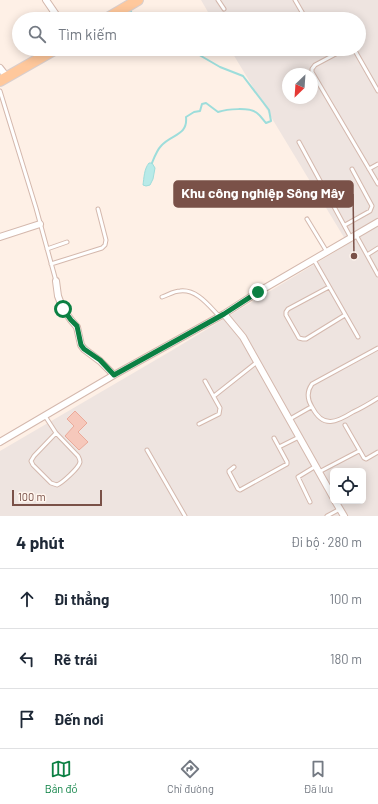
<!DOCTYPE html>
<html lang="vi">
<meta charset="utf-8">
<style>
body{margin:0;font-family:Barlow,sans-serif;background:#f2f2f3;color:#1f2937}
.controls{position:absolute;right:12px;bottom:12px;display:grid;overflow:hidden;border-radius:6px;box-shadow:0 2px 10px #0003}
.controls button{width:36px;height:36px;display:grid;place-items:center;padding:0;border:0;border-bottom:1px solid #e0e1e3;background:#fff;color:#1f2937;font:20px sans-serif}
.compass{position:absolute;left:282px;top:68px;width:36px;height:36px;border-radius:50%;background:#fff;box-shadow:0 2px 10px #0003;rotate:205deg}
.scale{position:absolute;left:12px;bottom:10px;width:90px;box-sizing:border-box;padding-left:4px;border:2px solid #7a5148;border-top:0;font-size:11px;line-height:14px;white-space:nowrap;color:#7a5148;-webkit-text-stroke:3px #fff5ee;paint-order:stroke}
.stop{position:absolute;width:12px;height:12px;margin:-9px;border:3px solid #0b8043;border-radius:50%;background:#fff}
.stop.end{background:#0b8043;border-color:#fff;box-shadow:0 1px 4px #0008}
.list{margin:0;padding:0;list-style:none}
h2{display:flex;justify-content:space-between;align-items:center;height:52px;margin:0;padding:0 16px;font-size:17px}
h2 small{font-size:13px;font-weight:400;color:#747a83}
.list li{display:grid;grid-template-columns:26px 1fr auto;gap:12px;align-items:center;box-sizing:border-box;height:60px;padding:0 16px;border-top:1px solid #e0e1e3}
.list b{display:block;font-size:15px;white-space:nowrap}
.list em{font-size:13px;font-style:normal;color:#747a83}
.icon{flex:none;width:22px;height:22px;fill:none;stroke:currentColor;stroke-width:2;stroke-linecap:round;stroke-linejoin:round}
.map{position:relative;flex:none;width:378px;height:516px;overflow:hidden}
.search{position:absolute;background:#fff;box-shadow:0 2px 10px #0003;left:12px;right:12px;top:12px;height:44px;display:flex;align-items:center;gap:10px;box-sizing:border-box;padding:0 14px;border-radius:22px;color:#747a83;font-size:15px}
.sheet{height:232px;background:#fff}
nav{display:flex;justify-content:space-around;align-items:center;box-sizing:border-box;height:56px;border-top:1px solid #e0e1e3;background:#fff;font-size:11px;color:#747a83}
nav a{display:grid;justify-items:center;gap:2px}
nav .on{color:#0b8043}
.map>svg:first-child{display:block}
.industrial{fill:#eee4e0;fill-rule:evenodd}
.water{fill:#b8eae8;stroke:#9ddddb}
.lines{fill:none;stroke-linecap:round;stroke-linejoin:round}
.stream{stroke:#9ddddb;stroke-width:2}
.building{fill:#f6c8bb;stroke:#eaaa9a}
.lane-casing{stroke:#d4b8ad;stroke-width:5}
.street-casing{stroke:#d4b8ad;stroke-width:8}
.primary-casing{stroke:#dacecc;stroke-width:12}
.lane{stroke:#fff;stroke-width:3}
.street{stroke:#fff;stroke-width:6}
.primary{stroke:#ffc89c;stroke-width:10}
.route{stroke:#0b8043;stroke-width:5}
.leader{fill:none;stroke:#7a5148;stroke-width:1.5}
.callout-dot{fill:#7a5148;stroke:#fff5ee;stroke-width:1.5}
.callout{fill:#7a5148;stroke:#7a5148;stroke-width:1.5}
.callout-label{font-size:14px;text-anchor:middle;font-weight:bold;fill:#fff}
</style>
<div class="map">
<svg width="378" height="516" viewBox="0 0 378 516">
<rect width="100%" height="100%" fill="#fef0e6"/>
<path class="industrial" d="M 201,0 L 378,0 L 378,516 L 0,516 L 0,451 L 171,351 L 348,244 L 230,49 L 359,49 L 359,19 L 212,19 ZM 288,74 L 312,74 L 312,98 L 288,98 ZM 333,471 L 363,471 L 363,501 L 333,501 Z"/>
<path class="water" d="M 149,163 L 152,163 L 155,168 L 153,179 L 150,185 L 146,186 L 143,185 C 144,178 144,169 149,163 Z"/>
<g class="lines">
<path class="stream" d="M 130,9 L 134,19
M 152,163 C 154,158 157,150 161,146 C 171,134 188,136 186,117 L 194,112 L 200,111 L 202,104 L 206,103 L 218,112 C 227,109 250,107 257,113 C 261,116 263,120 266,123 L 271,121 L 269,110 L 243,76 L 220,67 L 189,49"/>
</g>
<path class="building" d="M 75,411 L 87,423 L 78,432 L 88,442 L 79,450 L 65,436 L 74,426 L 67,419 Z"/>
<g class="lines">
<defs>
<path id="lane" d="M 218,0 L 224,9
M 295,0 L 306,19
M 345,49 L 315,65 L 312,69 L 312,72 L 378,184
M 354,49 L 378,91
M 0,91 L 36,208 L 56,281
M 299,142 L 351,238
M 369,169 L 378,164
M 307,219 L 327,252
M 345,225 L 370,211 L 372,206 L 352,169
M 356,235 L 378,275
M 47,249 L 67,242
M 367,255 L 378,248
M 314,260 L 358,337
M 51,264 L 102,248 L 105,245 L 106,240 L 98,209
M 329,287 L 288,309 L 286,312 L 286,315 L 299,338 L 303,339 L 306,339 L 345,315
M 162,297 C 168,295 174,291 180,291 C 197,289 209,306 219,316
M 378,348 L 312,384 C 307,391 307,399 312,407 C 323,429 337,422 353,412 C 362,408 370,403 378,398
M 214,396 L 257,362
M 45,416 L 56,433 L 78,456 C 79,458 80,459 80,462 C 79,468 62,483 57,485 L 51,483 L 33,465 L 31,461 L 34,456 L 56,433
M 290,419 L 311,407
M 199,424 L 219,414 L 220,408 L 205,381
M 345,425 L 364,458 L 366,459 L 378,452
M 279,447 L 299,437
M 147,450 L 185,516
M 234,467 L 229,471 L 229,472 L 238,489 L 240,490 L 287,464 L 287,462 L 274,438
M 319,472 L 359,451
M 310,502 L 298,477 L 316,466
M 327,516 L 340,509"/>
<path id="street" d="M 46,0 L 59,19
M 0,68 L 7,77
M 0,237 L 40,224
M 56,281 L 58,296 L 63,309 L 71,320 L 77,327 L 81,345 L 84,349 L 100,361 L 114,375
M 0,442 L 114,375 L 224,314
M 333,497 L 243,337 L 224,314 L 258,292 L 378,222
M 335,501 L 344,516"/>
<path id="primary" d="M 106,19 L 138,0
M 0,81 L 56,49"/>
</defs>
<use href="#lane" class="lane-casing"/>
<use href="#street" class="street-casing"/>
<use href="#primary" class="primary-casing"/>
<use href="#lane" class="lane"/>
<use href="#street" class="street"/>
<use href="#primary" class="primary"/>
</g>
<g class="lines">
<path class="route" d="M 63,309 L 71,320 L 77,326 L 81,345 L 84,349 L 100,360 L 114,375 L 224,314 L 258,292"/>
</g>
<path class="leader" d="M354 256L353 194"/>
<circle class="callout-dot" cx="354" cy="256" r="4"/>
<rect class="callout" x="174" y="181" width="179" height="26" rx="4"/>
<g class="callout-label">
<text x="263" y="198">Khu công nghiệp Sông Mây</text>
</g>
</svg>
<div class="controls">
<button><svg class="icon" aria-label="locate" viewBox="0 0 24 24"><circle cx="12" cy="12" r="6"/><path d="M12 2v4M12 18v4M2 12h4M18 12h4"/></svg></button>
</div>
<svg class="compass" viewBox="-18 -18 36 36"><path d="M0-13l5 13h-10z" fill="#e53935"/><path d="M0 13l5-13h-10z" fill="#747a83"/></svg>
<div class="scale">100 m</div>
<div class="stop" style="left:63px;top:309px"></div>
<div class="stop end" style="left:258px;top:292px"></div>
<div class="search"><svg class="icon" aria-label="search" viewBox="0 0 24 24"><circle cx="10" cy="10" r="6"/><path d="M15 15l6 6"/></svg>Tìm kiếm</div>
</div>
<section class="sheet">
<h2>4 phút<small>Đi bộ · 280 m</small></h2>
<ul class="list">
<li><svg class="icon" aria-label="ahead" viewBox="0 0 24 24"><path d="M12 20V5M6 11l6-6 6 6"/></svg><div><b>Đi thẳng</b></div><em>100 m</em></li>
<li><svg class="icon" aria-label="left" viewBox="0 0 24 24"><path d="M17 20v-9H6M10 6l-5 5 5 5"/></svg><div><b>Rẽ trái</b></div><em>180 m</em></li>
<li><svg class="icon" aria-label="arrive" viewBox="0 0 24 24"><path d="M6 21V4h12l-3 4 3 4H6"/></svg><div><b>Đến nơi</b></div></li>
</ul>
</section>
<nav>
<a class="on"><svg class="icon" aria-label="map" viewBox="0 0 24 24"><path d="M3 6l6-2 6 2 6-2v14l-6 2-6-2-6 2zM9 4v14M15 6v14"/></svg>Bản đồ</a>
<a><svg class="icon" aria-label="directions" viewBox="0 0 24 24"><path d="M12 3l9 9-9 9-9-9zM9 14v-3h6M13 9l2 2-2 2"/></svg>Chỉ đường</a>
<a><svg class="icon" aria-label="saved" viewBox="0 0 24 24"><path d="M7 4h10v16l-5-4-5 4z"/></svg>Đã lưu</a>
</nav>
